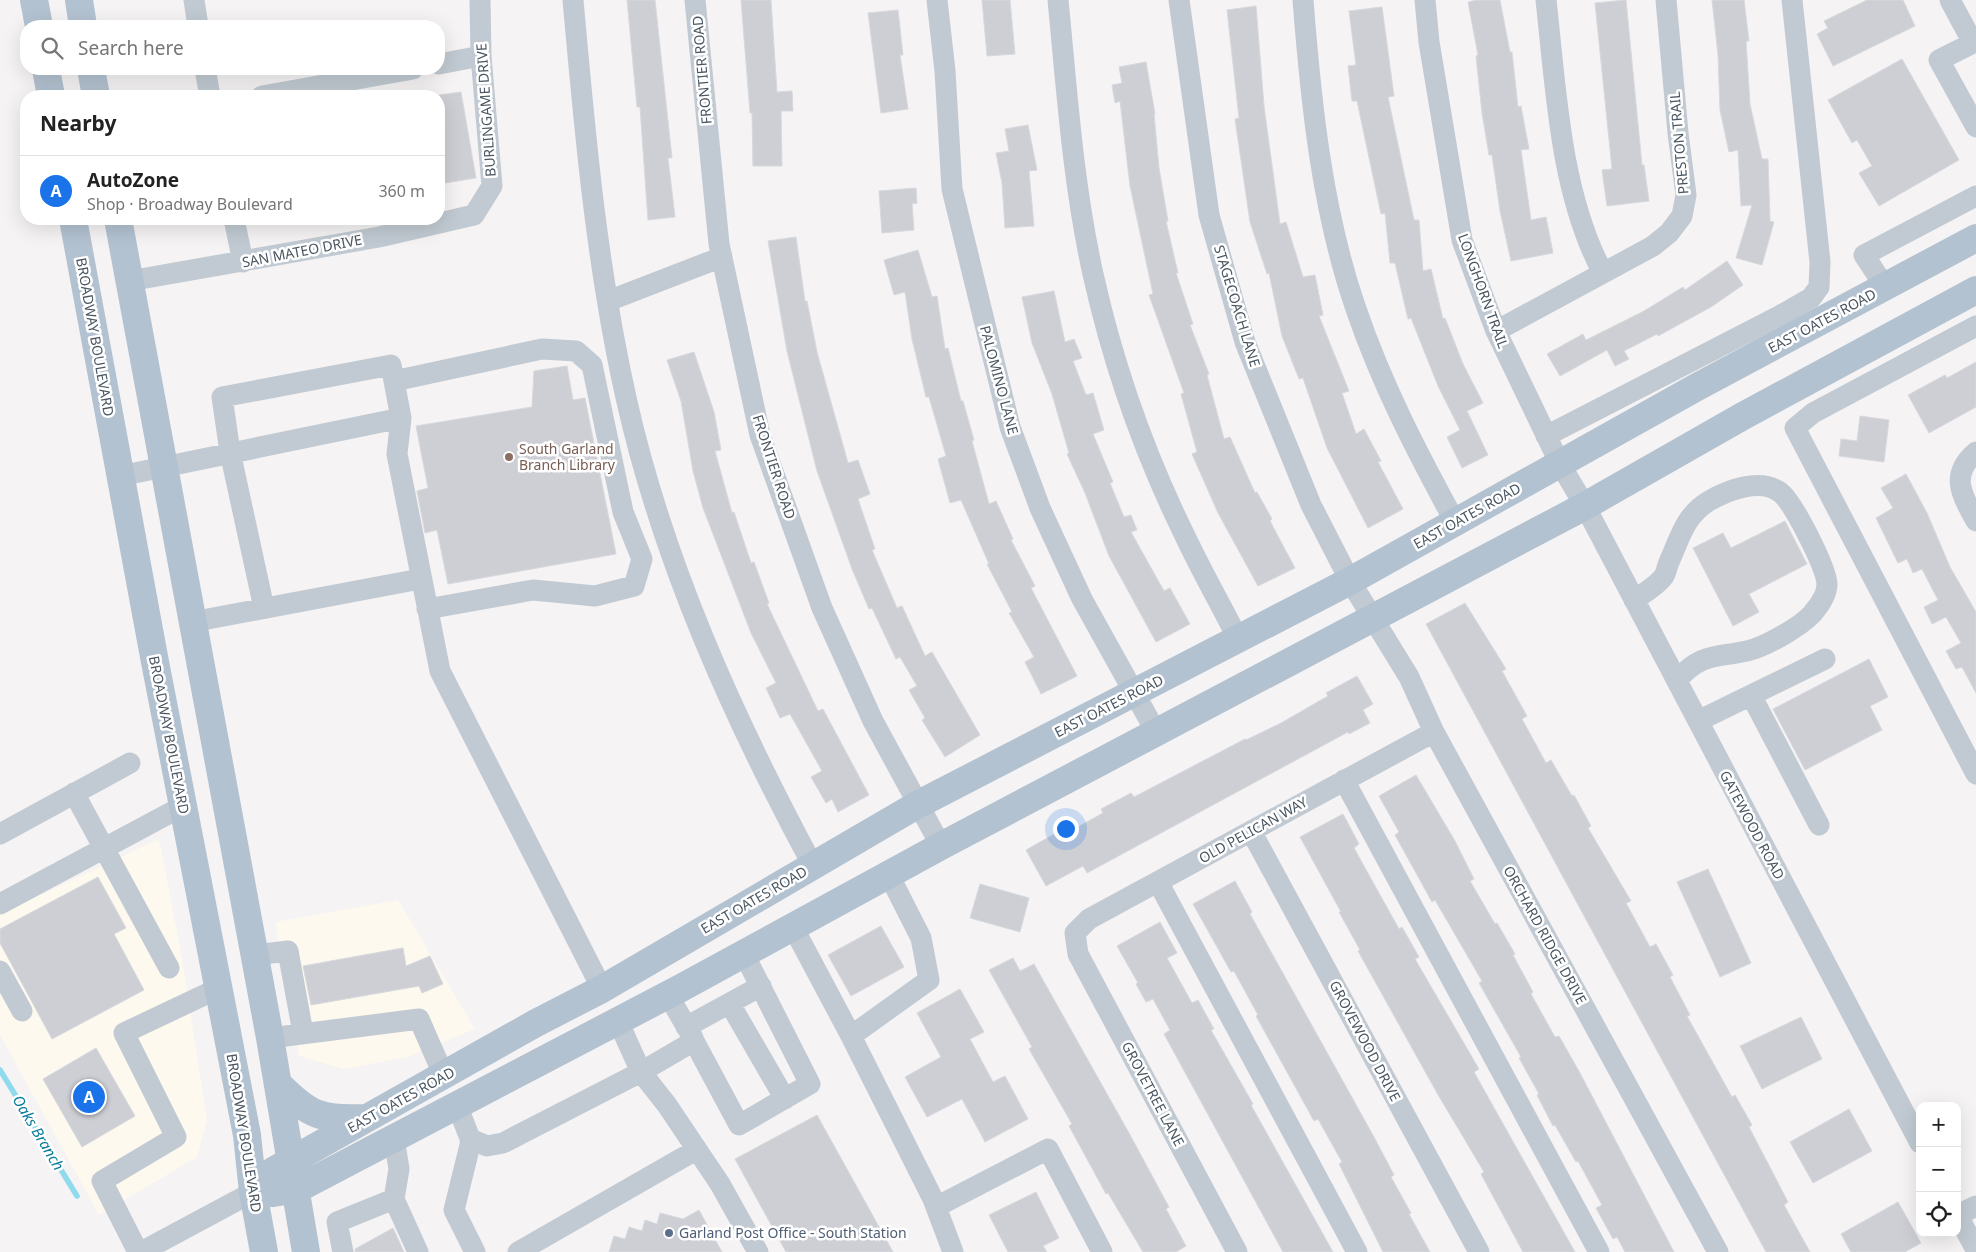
<!DOCTYPE html>
<meta charset="utf-8">
<style>
body{margin:0;font-family:"Noto Sans",sans-serif;background:#f6f6f6;color:#222}
.controls{position:absolute;right:15px;bottom:15px;display:grid;overflow:hidden;border-radius:10px;box-shadow:0 5px 20px #0002}
.controls button{width:45px;height:45px;display:grid;place-items:center;padding:0;border:0;border-bottom:1px solid #e0e0e0;background:#fff;color:#222;font:25px sans-serif}
.you{position:absolute;left:1065px;top:828px;width:18px;height:18px;margin:-12px;border:4px solid #fff;border-radius:50%;background:#1a73e8;box-shadow:0 0 0 8px #1a73e833}
.badge{display:grid;place-items:center;width:32px;height:32px;border-radius:50%;background:#1a73e8;color:#fff;font-size:16px;font-weight:700}
.pin{position:absolute;translate:-50% -50%;border:2px solid #fff;box-shadow:0 1px 5px #0006}
.list{margin:0;padding:0;list-style:none}
h2{display:flex;justify-content:space-between;align-items:center;height:65px;margin:0;padding:0 20px;font-size:21px}
h2 small{font-size:16px;font-weight:400;color:#767676}
.list li{display:grid;grid-template-columns:32px 1fr auto;gap:15px;align-items:center;box-sizing:border-box;height:70px;padding:0 20px;border-top:1px solid #e0e0e0}
.list b{display:block;font-size:19px;white-space:nowrap}
.list p{margin:0;font-size:16px;white-space:nowrap;color:#767676}
.list em{font-size:16px;font-style:normal;color:#767676}
.icon{flex:none;width:28px;height:28px;fill:none;stroke:currentColor;stroke-width:2;stroke-linecap:round;stroke-linejoin:round}
.map{position:relative;flex:none;width:1976px;height:1252px;overflow:hidden}
.search{position:absolute;background:#fff;box-shadow:0 5px 20px #0002;left:20px;top:20px;width:425px;height:55px;display:flex;align-items:center;gap:12px;box-sizing:border-box;padding:0 18px;border-radius:20px;color:#767676;font-size:19px}
.panel{position:absolute;background:#fff;box-shadow:0 5px 20px #0002;left:20px;top:90px;width:425px;height:135px;border-radius:20px}
.map>svg:first-child{display:block}
.commercial{fill:#fdf9ef}
.lines{fill:none;stroke-linecap:round;stroke-linejoin:round}
.stream{stroke:#90daee;stroke-width:5.5}
.building{fill:#cdcfd5;stroke:#d7d9de}
.minor{stroke:#c1cad2;stroke-width:21}
.major{stroke:#b3c2d1;stroke-width:28}
.education-dot{fill:#8d6e63;stroke:#fff;stroke-width:2}
.service-dot{fill:#5c6f8a;stroke:#fff;stroke-width:2}
.labels{text-anchor:middle;stroke-width:5;stroke-linejoin:round;paint-order:stroke}
.street-label{font-size:14px;fill:#4a5661;stroke:#fff}
.education-label{font-size:14px;fill:#785e54;stroke:#fff;text-anchor:start}
.service-label{font-size:14px;fill:#4e5e75;stroke:#fff;text-anchor:start}
.water-label{font-size:15px;font-style:italic;fill:#0c7c9b;stroke:#fff}
</style>
<div class="map">
<svg width="1976" height="1252" viewBox="0 0 1976 1252">
<rect width="100%" height="100%" fill="#f5f3f3"/>
<path class="commercial" d="M 159,839 L 181,952 L 207,1120 L 197,1157 L 99,1215 L 0,1035 L 0,914 Z
M 398,900 L 475,1029 L 407,1057 L 344,1069 L 299,1056 L 275,922 Z"/>
<g class="lines">
<path class="stream" d="M 0,1070 L 77,1196"/>
</g>
<path class="building" d="M 627,0 L 655,0 L 672,158 L 668,158 L 675,217 L 648,220 L 640,107 L 637,107 Z
M 741,0 L 771,0 L 777,92 L 792,91 L 793,111 L 781,111 L 782,166 L 753,166 L 752,113 L 750,113 Z
M 982,0 L 1010,0 L 1015,54 L 987,56 Z
M 1477,0 L 1500,0 L 1510,52 L 1512,52 L 1518,107 L 1521,106 L 1529,149 L 1521,150 L 1531,220 L 1546,217 L 1553,253 L 1511,261 L 1500,211 L 1492,155 L 1489,155 L 1482,113 L 1476,56 L 1478,55 L 1468,2 Z
M 1626,0 L 1642,165 L 1644,165 L 1649,201 L 1607,206 L 1602,170 L 1612,169 L 1595,3 Z
M 1712,0 L 1744,0 L 1749,41 L 1746,41 L 1750,104 L 1762,159 L 1768,159 L 1770,221 L 1774,222 L 1762,265 L 1736,258 L 1752,205 L 1741,206 L 1738,150 L 1729,152 L 1720,110 L 1718,55 Z
M 1867,0 L 1903,0 L 1915,26 L 1833,66 L 1817,34 L 1828,28 L 1824,21 Z
M 1256,6 L 1264,106 L 1280,224 L 1286,222 L 1303,277 L 1315,275 L 1323,315 L 1319,316 L 1349,391 L 1342,393 L 1356,434 L 1364,429 L 1381,461 L 1378,462 L 1403,509 L 1368,528 L 1327,448 L 1303,378 L 1299,379 L 1282,336 L 1269,273 L 1267,274 L 1250,222 L 1235,119 L 1239,118 L 1227,10 Z
M 1382,7 L 1394,96 L 1388,97 L 1414,220 L 1419,220 L 1423,271 L 1431,269 L 1443,319 L 1445,318 L 1463,364 L 1483,403 L 1467,411 L 1488,455 L 1462,468 L 1447,437 L 1460,430 L 1438,386 L 1411,318 L 1408,319 L 1395,263 L 1390,263 L 1385,213 L 1381,214 L 1357,101 L 1352,101 L 1348,66 L 1356,65 L 1349,11 Z
M 898,10 L 903,55 L 900,55 L 908,109 L 881,113 L 868,13 Z
M 1902,59 L 1959,160 L 1879,206 L 1859,173 L 1872,166 L 1857,140 L 1852,143 L 1828,100 Z
M 1146,62 L 1155,114 L 1154,114 L 1159,168 L 1168,221 L 1166,221 L 1178,273 L 1176,273 L 1193,324 L 1190,325 L 1209,374 L 1207,375 L 1224,439 L 1230,437 L 1255,493 L 1257,492 L 1272,519 L 1270,521 L 1295,568 L 1258,586 L 1218,513 L 1192,454 L 1197,452 L 1181,394 L 1184,393 L 1149,295 L 1153,294 L 1130,186 L 1120,101 L 1115,103 L 1112,85 L 1122,83 L 1119,67 Z
M 461,92 L 476,178 L 439,184 L 439,148 L 444,148 L 439,95 Z
M 1028,125 L 1037,170 L 1029,171 L 1034,226 L 1005,228 L 1002,183 L 996,153 L 1009,151 L 1005,129 Z
M 916,188 L 917,203 L 912,204 L 914,230 L 882,233 L 879,191 Z
M 796,237 L 805,301 L 807,301 L 817,352 L 848,463 L 858,460 L 870,494 L 858,499 L 875,549 L 872,550 L 897,608 L 902,606 L 925,656 L 932,652 L 980,735 L 945,757 L 922,720 L 925,718 L 909,690 L 917,686 L 900,657 L 896,659 L 872,608 L 869,609 L 852,569 L 817,471 L 787,351 L 768,241 Z
M 918,250 L 932,297 L 937,296 L 945,349 L 948,348 L 961,401 L 963,401 L 974,440 L 972,441 L 989,504 L 996,501 L 1013,539 L 1011,540 L 1035,586 L 1031,588 L 1077,676 L 1041,694 L 1025,662 L 1034,657 L 1009,613 L 1012,612 L 987,564 L 989,564 L 961,500 L 950,503 L 938,459 L 946,456 L 929,397 L 926,397 L 912,339 L 905,292 L 894,295 L 884,260 Z
M 1727,261 L 1743,285 L 1711,307 L 1658,336 L 1657,334 L 1624,351 L 1629,359 L 1615,366 L 1607,350 L 1560,376 L 1547,354 L 1583,334 L 1586,340 L 1644,311 L 1683,287 L 1685,290 Z
M 1054,291 L 1065,342 L 1074,339 L 1082,358 L 1073,361 L 1086,395 L 1093,393 L 1104,430 L 1093,434 L 1113,482 L 1110,483 L 1124,517 L 1131,515 L 1137,530 L 1131,532 L 1164,591 L 1170,588 L 1190,624 L 1156,642 L 1109,556 L 1085,493 L 1067,454 L 1069,453 L 1052,394 L 1032,343 L 1022,297 Z
M 694,352 L 714,412 L 721,450 L 715,451 L 732,513 L 734,512 L 751,563 L 754,562 L 769,603 L 767,604 L 818,711 L 823,709 L 869,795 L 838,812 L 832,799 L 826,803 L 811,777 L 822,771 L 790,714 L 780,718 L 766,688 L 776,683 L 751,633 L 703,508 L 693,471 L 681,401 L 667,360 Z
M 1976,362 L 1976,407 L 1929,433 L 1908,395 L 1945,375 L 1947,378 Z
M 567,366 L 573,400 L 585,398 L 616,554 L 448,584 L 437,530 L 425,533 L 417,491 L 428,488 L 416,426 L 532,407 L 534,371 Z
M 1860,416 L 1889,420 L 1884,462 L 1839,456 L 1841,439 L 1857,441 Z
M 1906,474 L 1927,513 L 1950,567 L 1976,612 L 1976,693 L 1962,667 L 1956,669 L 1946,651 L 1961,643 L 1946,617 L 1932,624 L 1924,607 L 1938,600 L 1922,569 L 1913,573 L 1907,559 L 1898,563 L 1876,518 L 1893,508 L 1881,488 Z
M 1785,521 L 1807,564 L 1749,594 L 1759,612 L 1733,626 L 1693,548 L 1723,533 L 1731,548 Z
M 1465,603 L 1506,669 L 1502,671 L 1527,716 L 1522,719 L 1546,763 L 1551,760 L 1572,796 L 1574,795 L 1591,826 L 1588,828 L 1631,901 L 1626,903 L 1650,947 L 1656,944 L 1673,975 L 1670,977 L 1690,1015 L 1687,1016 L 1732,1097 L 1735,1095 L 1752,1125 L 1749,1127 L 1788,1202 L 1784,1205 L 1810,1252 L 1766,1252 L 1426,624 Z
M 1869,659 L 1888,697 L 1870,706 L 1882,730 L 1805,770 L 1773,709 Z
M 1357,676 L 1373,704 L 1363,710 L 1370,723 L 1349,734 L 1348,732 L 1087,873 L 1083,866 L 1046,886 L 1026,850 L 1056,833 L 1058,838 L 1103,813 L 1101,809 L 1131,793 L 1134,797 L 1245,739 L 1246,740 L 1281,723 L 1328,696 L 1326,693 Z
M 1416,775 L 1455,841 L 1474,879 L 1470,881 L 1495,924 L 1497,923 L 1515,954 L 1513,955 L 1533,992 L 1531,994 L 1555,1037 L 1559,1036 L 1580,1073 L 1674,1252 L 1625,1252 L 1617,1237 L 1613,1239 L 1596,1208 L 1602,1205 L 1578,1161 L 1576,1162 L 1555,1125 L 1553,1126 L 1537,1095 L 1539,1094 L 1519,1058 L 1521,1057 L 1479,983 L 1482,981 L 1435,900 L 1432,902 L 1395,835 L 1399,832 L 1379,796 Z
M 1343,814 L 1359,844 L 1354,848 L 1399,929 L 1402,927 L 1419,957 L 1415,959 L 1479,1069 L 1474,1072 L 1575,1252 L 1523,1252 L 1481,1174 L 1484,1172 L 1437,1093 L 1358,951 L 1360,950 L 1339,912 L 1341,912 L 1300,837 Z
M 1708,869 L 1751,963 L 1720,977 L 1677,882 Z
M 98,877 L 126,928 L 114,934 L 144,990 L 52,1039 L 0,943 L 0,929 Z
M 1235,881 L 1252,912 L 1250,914 L 1374,1137 L 1394,1175 L 1391,1177 L 1411,1213 L 1409,1214 L 1430,1252 L 1383,1252 L 1339,1164 L 1342,1162 L 1318,1119 L 1314,1121 L 1256,1016 L 1258,1015 L 1234,971 L 1231,972 L 1193,904 Z
M 980,884 L 1029,898 L 1020,932 L 970,918 Z
M 1160,922 L 1177,953 L 1167,958 L 1192,1003 L 1198,1000 L 1214,1029 L 1211,1030 L 1253,1104 L 1251,1105 L 1333,1252 L 1283,1252 L 1164,1034 L 1170,1030 L 1153,999 L 1146,1002 L 1136,984 L 1138,983 L 1117,946 Z
M 881,926 L 904,967 L 851,996 L 828,955 Z
M 403,948 L 406,966 L 430,956 L 443,984 L 422,993 L 419,986 L 311,1005 L 303,966 Z
M 1013,958 L 1020,971 L 1034,964 L 1129,1133 L 1169,1207 L 1166,1209 L 1186,1246 L 1176,1252 L 1143,1252 L 1108,1193 L 1106,1194 L 1069,1126 L 1072,1124 L 1029,1049 L 1032,1047 L 989,970 Z
M 960,989 L 984,1032 L 970,1039 L 993,1082 L 1005,1076 L 1028,1119 L 985,1142 L 962,1099 L 927,1117 L 905,1077 L 941,1057 L 917,1013 Z
M 1801,1017 L 1822,1059 L 1762,1089 L 1740,1046 Z
M 96,1048 L 135,1116 L 82,1147 L 43,1079 Z
M 1849,1109 L 1872,1151 L 1813,1183 L 1790,1142 Z
M 817,1115 L 893,1252 L 786,1252 L 735,1159 Z
M 1036,1192 L 1059,1238 L 1043,1246 L 1047,1252 L 1008,1252 L 989,1215 Z
M 1898,1202 L 1921,1243 L 1905,1252 L 1851,1252 L 1841,1234 Z
M 699,1210 L 722,1252 L 609,1252 L 614,1236 L 625,1239 L 629,1227 L 642,1231 L 645,1220 L 657,1224 L 660,1213 L 683,1219 Z
M 393,1228 L 404,1252 L 355,1252 L 355,1249 Z"/>
<g class="lines">
<path class="minor" d="M 194,0 L 198,26
M 573,0 C 585,135 597,270 627,402 C 664,565 734,719 813,866
M 695,0 L 719,244 L 760,435 L 822,608 L 873,721 L 941,846
M 937,0 L 945,71 L 952,189 L 1010,427 L 1040,508 L 1082,599 L 1156,732
M 1058,0 C 1067,92 1073,184 1093,274 C 1113,364 1145,455 1186,538 C 1202,572 1221,605 1238,639
M 1179,0 L 1209,215 L 1245,342 L 1311,505 L 1350,581 L 1409,677 L 1434,732 L 1718,1252
M 1303,0 C 1311,103 1322,211 1356,309 C 1382,385 1417,452 1455,522
M 1425,0 L 1429,42 L 1462,240 L 1496,331 L 1560,464 L 1585,506 L 1920,1143
M 1546,0 C 1556,89 1560,193 1603,273
M 1950,0 L 1973,43 L 1939,60 L 1976,127
M 439,64 L 481,56
M 205,69 L 210,96
M 262,96 L 413,69
M 234,219 L 243,262
M 129,281 L 379,237 L 474,215 L 492,186 L 481,56 L 480,0
M 1885,287 L 1864,255 L 1976,196
M 608,301 L 722,257
M 1976,326 L 1813,413 L 1795,428 L 1976,774
M 1496,331 L 1653,246 L 1669,233 L 1682,216 L 1686,195 L 1678,133 L 1666,0
M 394,381 L 542,349 L 576,351 L 592,365 L 623,512 L 642,559 L 634,586 L 595,596 L 533,590 L 427,609
M 1546,436 L 1781,315 L 1811,298 L 1819,287 L 1820,262 L 1792,0
M 1976,452 C 1949,475 1962,495 1976,521
M 120,476 L 401,418
M 1634,600 C 1644,593 1657,586 1664,576 C 1666,573 1667,567 1669,562 C 1680,538 1685,515 1709,501 C 1728,490 1761,477 1781,493 C 1794,504 1826,567 1827,584 C 1827,594 1819,606 1812,614 C 1800,627 1765,647 1747,651 C 1714,658 1701,653 1677,680
M 264,608 L 230,452 L 222,397 L 391,365 L 401,418 L 397,454 L 440,671 L 602,989
M 192,622 L 420,579
M 1751,695 L 1819,825
M 1698,721 L 1825,659
M 1344,780 L 1599,1252
M 74,793 L 169,968
M 1251,831 L 1479,1252
M 0,834 L 130,763
M 1158,882 L 1357,1252
M 0,904 L 183,806
M 793,927 L 851,1036 L 929,980 L 921,938 L 889,875
M 254,955 L 288,951 L 303,1033
M 0,971 L 22,1011
M 668,995 L 693,1038
M 730,1004 L 785,1099
M 618,1021 L 641,1072 L 667,1105 L 720,1184 L 758,1252
M 686,1027 L 761,986
M 851,1036 L 933,1199 L 953,1252
M 270,1038 L 419,1019 L 444,1076
M 457,1105 L 471,1141 L 454,1210 L 475,1252
M 394,1138 L 399,1169 L 394,1199 L 418,1252
M 470,1139 L 487,1146 L 503,1143 L 641,1072 L 694,1041 L 739,1125 L 810,1084 L 744,954
M 936,1207 L 1048,1149 L 1102,1252
M 1957,1214 L 1976,1250
M 1958,1215 L 1976,1206
M 138,1252 L 102,1181 L 176,1137 L 124,1033 L 219,988
M 141,1252 L 253,1192
M 343,1252 L 337,1222 L 394,1199
M 518,1252 L 696,1150
M 1237,1252 L 1078,954 L 1075,933 L 1089,919 L 1434,732"/>
<path class="major" d="M 34,0 L 39,26
M 79,0 L 83,26
M 46,69 L 51,96
M 91,69 L 96,96
M 73,219 L 155,662 L 247,1135 L 253,1192 L 264,1252
M 118,219 L 270,1038 L 306,1252
M 278,1084 C 311,1117 320,1119 366,1118
M 253,1192 L 273,1171 L 536,1023 L 602,989 L 917,805 L 1350,581 L 1697,387 L 1976,238
M 253,1192 L 273,1193 L 297,1189 L 681,988 L 941,846 L 1585,506 L 1743,416 L 1976,290"/>
</g>
<circle class="education-dot" cx="509" cy="457" r="5"/>
<circle class="service-dot" cx="669" cy="1233" r="5"/>
<g class="labels">
<g class="street-label">
<text transform="translate(702 70) rotate(-95)" y="5">FRONTIER ROAD</text>
<text transform="translate(486 110) rotate(-94)" y="5">BURLINGAME DRIVE</text>
<text transform="translate(1679 143) rotate(-95)" y="5">PRESTON TRAIL</text>
<text transform="translate(302 251) rotate(-11)" y="5">SAN MATEO DRIVE</text>
<text transform="translate(1483 291) rotate(70)" y="5">LONGHORN TRAIL</text>
<text transform="translate(1237 306) rotate(73)" y="5">STAGECOACH LANE</text>
<text transform="translate(1822 321) rotate(-28)" y="5">EAST OATES ROAD</text>
<text transform="translate(95 337) rotate(80)" y="5">BROADWAY BOULEVARD</text>
<text transform="translate(999 380) rotate(75)" y="5">PALOMINO LANE</text>
<text transform="translate(774 467) rotate(72)" y="5">FRONTIER ROAD</text>
<text transform="translate(1467 516) rotate(-29)" y="5">EAST OATES ROAD</text>
<text transform="translate(1109 706) rotate(-27)" y="5">EAST OATES ROAD</text>
<text transform="translate(169 735) rotate(79)" y="5">BROADWAY BOULEVARD</text>
<text transform="translate(1752 825) rotate(62)" y="5">GATEWOOD ROAD</text>
<text transform="translate(1253 830) rotate(-29)" y="5">OLD PELICAN WAY</text>
<text transform="translate(754 900) rotate(-30)" y="5">EAST OATES ROAD</text>
<text transform="translate(1545 935) rotate(61)" y="5">ORCHARD RIDGE DRIVE</text>
<text transform="translate(1365 1041) rotate(62)" y="5">GROVEWOOD DRIVE</text>
<text transform="translate(1153 1094) rotate(62)" y="5">GROVETREE LANE</text>
<text transform="translate(401 1100) rotate(-29)" y="5">EAST OATES ROAD</text>
<text transform="translate(244 1133) rotate(81)" y="5">BROADWAY BOULEVARD</text>
</g>
<g class="education-label">
<text x="519" y="454">South Garland<tspan x="519" dy="16">Branch Library</tspan></text>
</g>
<g class="service-label">
<text x="679" y="1238">Garland Post Office - South Station</text>
</g>
<g class="water-label">
<text transform="translate(38 1133) rotate(59)" y="5">Oaks Branch</text>
</g>
</g>
</svg>
<div class="controls">
<button>+</button>
<button>−</button>
<button><svg class="icon" aria-label="locate" viewBox="0 0 24 24"><circle cx="12" cy="12" r="6"/><path d="M12 2v4M12 18v4M2 12h4M18 12h4"/></svg></button>
</div>
<div class="you"></div>
<div class="pin badge" style="left:89px;top:1097px">A</div>
<div class="search"><svg class="icon" aria-label="search" viewBox="0 0 24 24"><circle cx="10" cy="10" r="6"/><path d="M15 15l6 6"/></svg>Search here</div>
<section class="panel">
<h2>Nearby<small></small></h2>
<ul class="list">
<li><span class="badge">A</span><div><b>AutoZone</b><p>Shop · Broadway Boulevard</p></div><em>360 m</em></li>
</ul>
</section>
</div>
